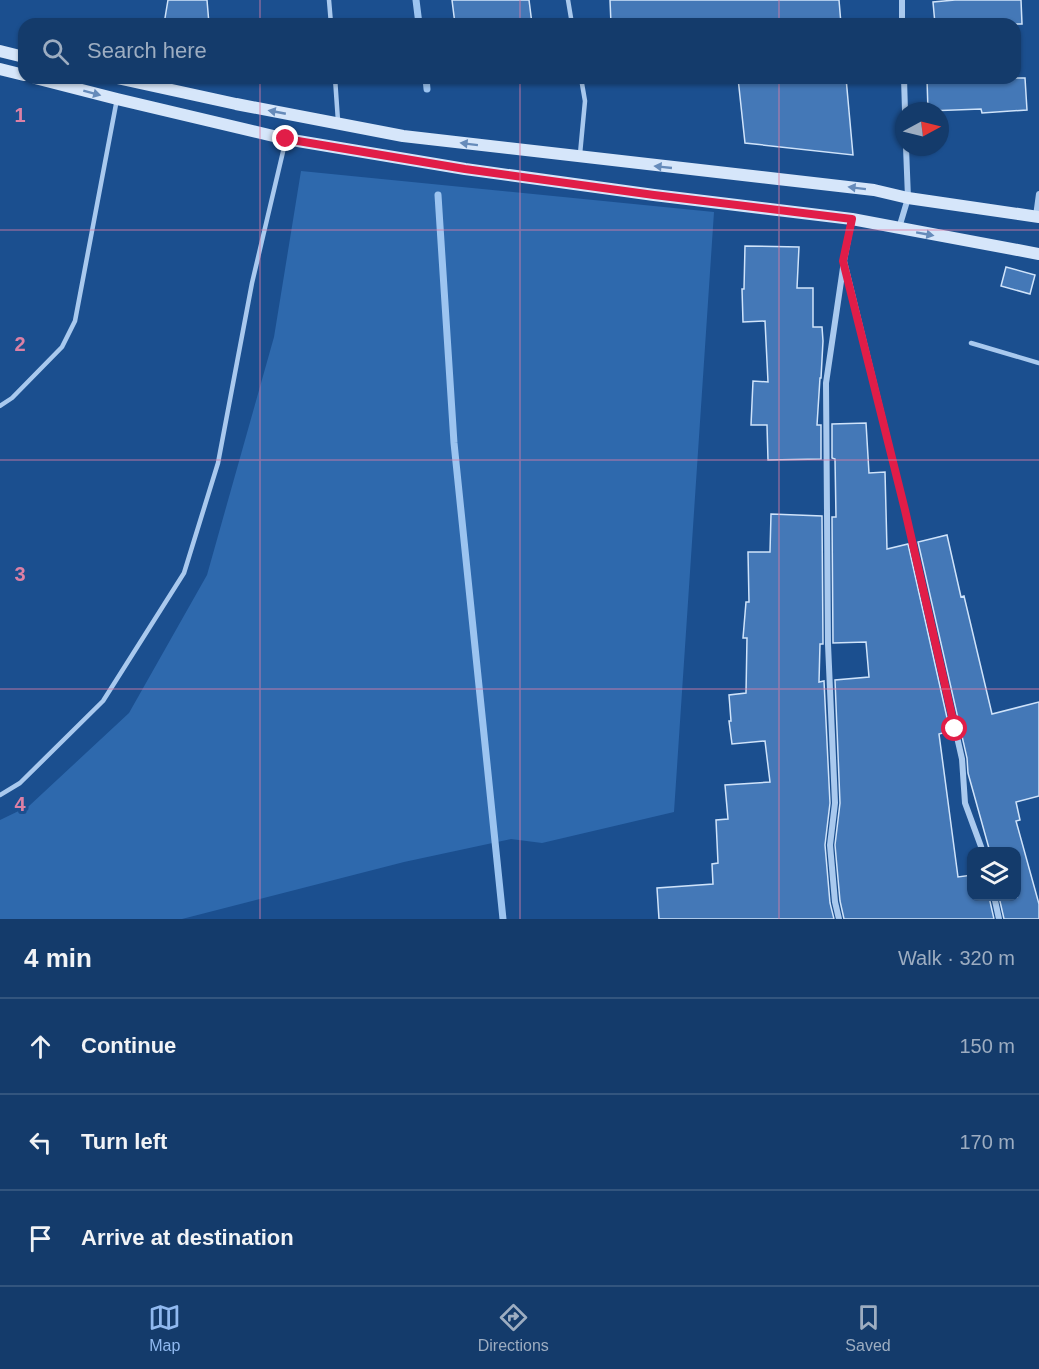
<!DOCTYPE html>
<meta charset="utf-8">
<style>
body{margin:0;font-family:Arial,sans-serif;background:#214673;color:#f1f3f6}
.controls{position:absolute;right:18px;bottom:18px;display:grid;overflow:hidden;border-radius:12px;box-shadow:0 2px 4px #0004}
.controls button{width:54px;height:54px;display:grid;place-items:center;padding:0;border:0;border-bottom:2px solid #33557e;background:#143b6b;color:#f1f3f6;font:30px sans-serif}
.compass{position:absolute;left:895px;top:102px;width:54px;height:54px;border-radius:50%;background:#143b6b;box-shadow:0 2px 4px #0004;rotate:83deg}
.stop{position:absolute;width:18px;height:18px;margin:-14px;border:4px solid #e11d48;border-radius:50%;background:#fff}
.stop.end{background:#e11d48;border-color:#fff;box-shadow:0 2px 6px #0008}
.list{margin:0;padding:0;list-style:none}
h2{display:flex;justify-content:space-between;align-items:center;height:78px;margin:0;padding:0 24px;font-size:26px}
h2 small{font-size:20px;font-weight:400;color:#9dadc1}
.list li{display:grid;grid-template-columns:39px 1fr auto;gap:18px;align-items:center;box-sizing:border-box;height:96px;padding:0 24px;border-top:2px solid #33557e}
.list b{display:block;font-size:22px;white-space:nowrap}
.list em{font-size:20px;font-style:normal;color:#9dadc1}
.icon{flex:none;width:33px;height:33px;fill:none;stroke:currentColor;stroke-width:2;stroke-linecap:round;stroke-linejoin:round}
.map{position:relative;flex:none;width:1039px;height:919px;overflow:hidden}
.search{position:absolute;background:#143b6b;box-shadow:0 2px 4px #0004;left:18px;right:18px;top:18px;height:66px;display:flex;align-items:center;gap:15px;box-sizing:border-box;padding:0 21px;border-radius:18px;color:#9dadc1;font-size:22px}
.sheet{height:366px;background:#143b6b}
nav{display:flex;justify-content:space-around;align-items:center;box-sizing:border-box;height:84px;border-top:2px solid #33557e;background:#143b6b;font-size:16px;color:#9dadc1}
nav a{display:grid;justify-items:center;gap:3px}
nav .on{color:#90b9f0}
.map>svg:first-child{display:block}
.green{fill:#2e69ad}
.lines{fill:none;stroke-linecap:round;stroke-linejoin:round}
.stream{stroke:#9cc4f0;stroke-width:7}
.building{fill:#4478b7;stroke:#cfe3fa;stroke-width:1.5}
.lane{stroke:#a9c9ee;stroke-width:4.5}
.street{stroke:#a9c9ee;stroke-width:6}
.secondary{stroke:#d6e6fa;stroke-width:12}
.oneway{fill:#668bba}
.route{stroke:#e11d48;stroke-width:8}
.grid{fill:none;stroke:#dd80a5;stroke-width:1.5;stroke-opacity:0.55}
.grid-label{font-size:20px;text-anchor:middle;font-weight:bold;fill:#dd80a5;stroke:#1b4f8f;stroke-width:6;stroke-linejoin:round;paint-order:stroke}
</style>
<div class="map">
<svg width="1039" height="919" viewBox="0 0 1039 919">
<rect width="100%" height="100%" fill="#1b4f8f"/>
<path class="green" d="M 301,171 L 714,212 L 674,812 L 542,843 L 511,839 L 404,862 L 182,919 L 0,919 L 0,820 L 29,806 L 129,713 L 207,575 L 274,337 Z"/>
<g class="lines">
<path class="stream" d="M 416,0 L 419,24
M 426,78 L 427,89
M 438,195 L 454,443 L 503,919"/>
</g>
<path class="building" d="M 168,0 L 207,0 L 209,24 L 164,24 Z
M 452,0 L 529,0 L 532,24 L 455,24 Z
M 610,0 L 839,0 L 841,24 L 611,24 Z
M 955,0 L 1021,0 L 1022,24 L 935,24 L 933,2 Z
M 738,78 L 846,78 L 853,155 L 745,143 Z
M 953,78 L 1025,78 L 1027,110 L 982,113 L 981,109 L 928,111 L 927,79 Z
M 745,246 L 799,247 L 797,288 L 813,288 L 813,327 L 822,327 L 823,341 L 821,378 L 820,378 L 817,425 L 821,425 L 821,459 L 768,460 L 767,425 L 751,425 L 753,381 L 768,382 L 765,321 L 743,322 L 742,289 L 744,289 Z
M 1006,267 L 1035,275 L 1030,294 L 1001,286 Z
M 866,423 L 869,473 L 885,472 L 887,549 L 908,544 L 950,731 L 939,734 L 958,877 L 972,875 L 972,897 L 989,897 L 994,919 L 844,919 L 840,901 L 835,845 L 840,803 L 835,680 L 869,677 L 866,642 L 833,643 L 832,517 L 836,517 L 835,459 L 832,458 L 832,424 Z
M 771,514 L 822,516 L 823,644 L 820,644 L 819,682 L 824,681 L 830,803 L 825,845 L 830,903 L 834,919 L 659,919 L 657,888 L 713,884 L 712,864 L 718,863 L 716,820 L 728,819 L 725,785 L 770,782 L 765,741 L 732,744 L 729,721 L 731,721 L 729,695 L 746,693 L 747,638 L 743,638 L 746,602 L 749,602 L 748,552 L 770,552 Z
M 947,535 L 961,597 L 964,596 L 992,714 L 1039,702 L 1039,796 L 1016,802 L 1020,820 L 1016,821 L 1039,904 L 1039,919 L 1004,919 L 999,897 L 1017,897 L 1017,852 L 990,852 L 968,773 L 967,758 L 918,542 Z"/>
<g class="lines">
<path class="lane" d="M 329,0 L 331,24
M 568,0 L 572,24
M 335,78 L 338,121
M 580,154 L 585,101 L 581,78
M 971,343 L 1039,363
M 0,406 L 12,398 L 62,347 L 75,321 L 117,99
M 0,795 L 20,783 L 103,701 L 184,573 L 218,463 L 252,283 L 286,139"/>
<path class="street" d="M 902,0 L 902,24
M 904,78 L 905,111
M 1036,216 L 1039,194
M 852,219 L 844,261 L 905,510 L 948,697 L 962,759 L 965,803 L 983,852
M 899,228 L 908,198 L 906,147
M 994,896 L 999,919
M 839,919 L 835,902 L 830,845 L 835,803 L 828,644 L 826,383 L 844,261"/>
<path class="secondary" d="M 0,51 L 24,57
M 0,69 L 24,75
M 35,78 L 117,99 L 286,139 L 465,169 L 654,195 L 852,219 L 1039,254
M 117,78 L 236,104 L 403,136 L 874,190 L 908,198 L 1039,217"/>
</g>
<defs><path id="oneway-solid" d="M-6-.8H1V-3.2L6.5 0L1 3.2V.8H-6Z" transform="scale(1.5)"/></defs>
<g class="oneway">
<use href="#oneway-solid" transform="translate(92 93) rotate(15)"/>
<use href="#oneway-solid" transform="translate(277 112) rotate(-169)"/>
<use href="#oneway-solid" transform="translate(469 144) rotate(-173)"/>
<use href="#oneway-solid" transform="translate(663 167) rotate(-174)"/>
<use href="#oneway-solid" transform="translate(857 188) rotate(-173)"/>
<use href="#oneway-solid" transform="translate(925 234) rotate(10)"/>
</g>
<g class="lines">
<path class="route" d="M 286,139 L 465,169 L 654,195 L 852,219 L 843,261 L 905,510 L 955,729"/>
</g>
<path class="grid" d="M 260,0 L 260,24M 520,0 L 520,24M 779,0 L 779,24M 260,78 L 260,919M 520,78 L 520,919M 779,78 L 779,919M 0,230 L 1039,230M 0,460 L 1039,460M 0,689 L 1039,689"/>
<g class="grid-label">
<text x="20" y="122">1</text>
<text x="20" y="351">2</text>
<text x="20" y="581">3</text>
<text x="20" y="811">4</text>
</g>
</svg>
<div class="controls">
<button><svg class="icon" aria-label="layers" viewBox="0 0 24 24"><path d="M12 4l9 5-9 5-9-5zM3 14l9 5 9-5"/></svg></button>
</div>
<svg class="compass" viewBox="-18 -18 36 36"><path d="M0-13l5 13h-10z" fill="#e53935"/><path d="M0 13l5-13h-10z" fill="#9dadc1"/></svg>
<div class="stop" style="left:955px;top:729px"></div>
<div class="stop end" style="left:286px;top:139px"></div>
<div class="search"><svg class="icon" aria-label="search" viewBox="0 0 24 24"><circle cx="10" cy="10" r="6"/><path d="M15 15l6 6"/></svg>Search here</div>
</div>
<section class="sheet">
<h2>4 min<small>Walk · 320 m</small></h2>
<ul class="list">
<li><svg class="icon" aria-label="ahead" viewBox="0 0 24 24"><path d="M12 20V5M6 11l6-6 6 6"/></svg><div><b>Continue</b></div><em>150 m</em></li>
<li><svg class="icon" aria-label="left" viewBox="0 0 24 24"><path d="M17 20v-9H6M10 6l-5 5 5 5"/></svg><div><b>Turn left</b></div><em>170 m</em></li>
<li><svg class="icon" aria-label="arrive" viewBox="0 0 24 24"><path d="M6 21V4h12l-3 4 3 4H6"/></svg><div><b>Arrive at destination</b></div></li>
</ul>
</section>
<nav>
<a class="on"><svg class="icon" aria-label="map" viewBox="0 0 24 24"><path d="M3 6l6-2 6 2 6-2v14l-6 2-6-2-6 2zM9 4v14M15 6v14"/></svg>Map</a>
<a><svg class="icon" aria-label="directions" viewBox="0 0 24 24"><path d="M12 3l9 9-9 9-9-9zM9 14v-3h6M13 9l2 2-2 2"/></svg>Directions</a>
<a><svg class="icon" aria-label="saved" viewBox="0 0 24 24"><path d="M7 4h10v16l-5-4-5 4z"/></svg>Saved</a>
</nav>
